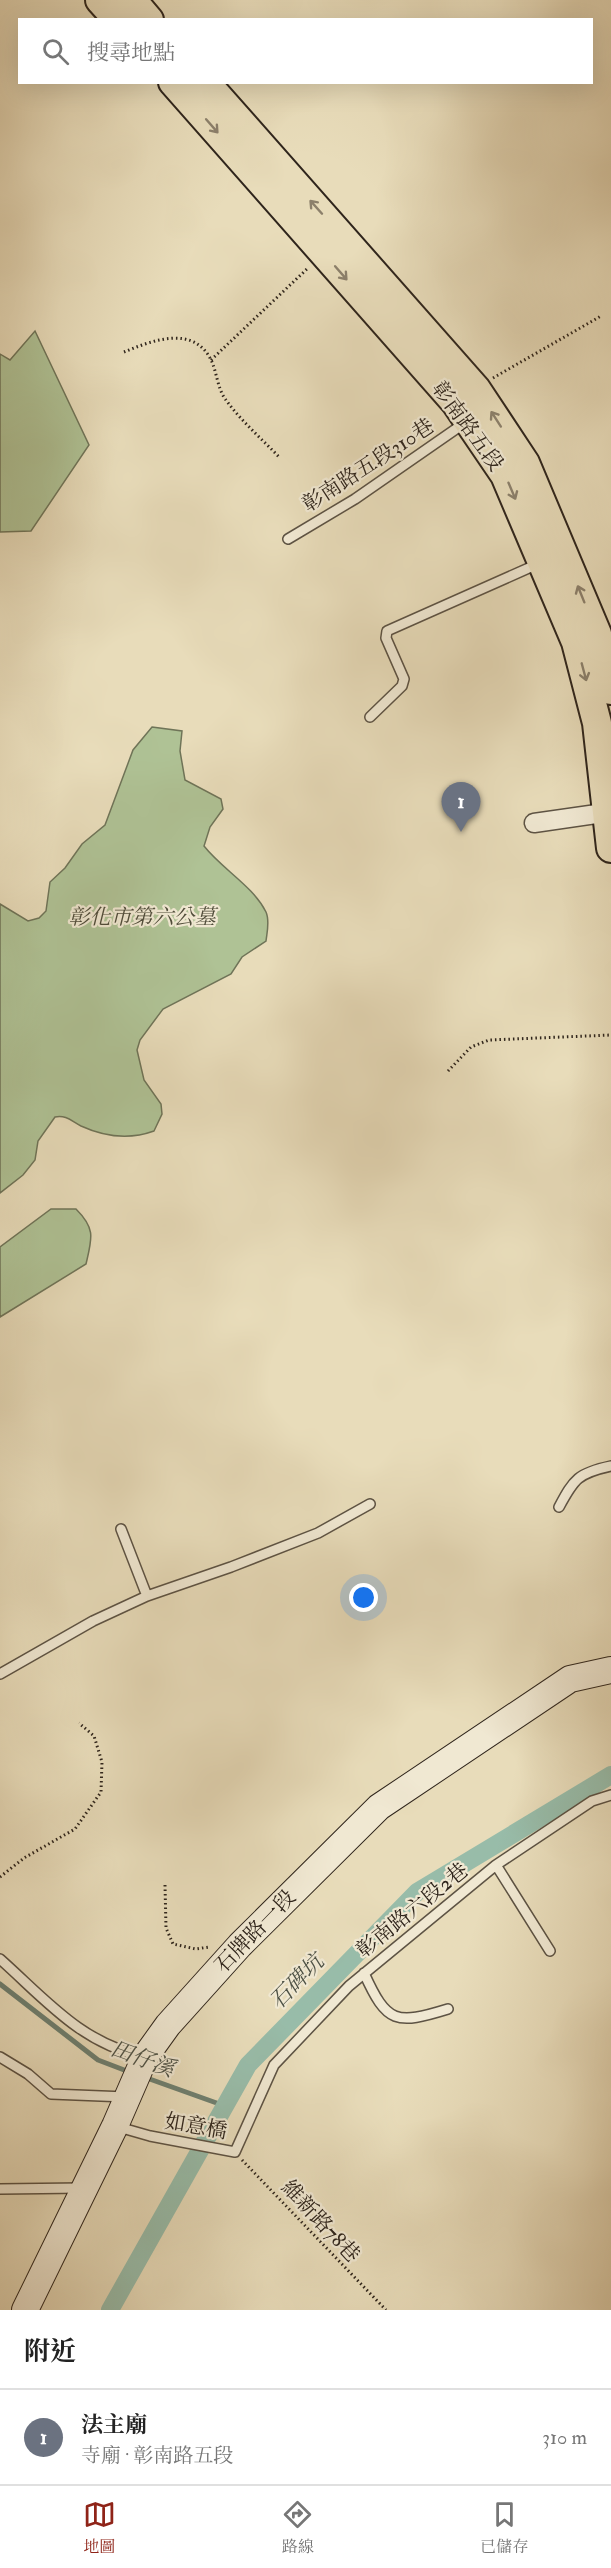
<!DOCTYPE html>
<html lang="zh-TW">
<meta charset="utf-8">
<style>
body{margin:0;font-family:"IM FELL Double Pica","Noto Serif TC",serif;background:#f6f6f6;color:#222}
.you{position:absolute;left:364px;top:1598px;width:21px;height:21px;margin:-15px;border:4px solid #fff;border-radius:50%;background:#1a73e8;box-shadow:0 0 0 9px #1a73e833}
.badge{display:grid;place-items:center;width:39px;height:39px;border-radius:50%;background:#8f2418;color:#fff;font-size:20px;font-weight:700}
.pin{position:absolute;translate:-50% -50px;filter:drop-shadow(0 2px 3px #0008)}
.pin::after{content:'';position:absolute;top:32px;width:21px;height:18px;background:inherit;clip-path:polygon(0 0,100% 0,50% 100%)}
.list{margin:0;padding:0;list-style:none}
h2{display:flex;justify-content:space-between;align-items:center;height:78px;margin:0;padding:0 24px;font-size:26px}
h2 small{font-size:20px;font-weight:400;color:#767676}
.list li{display:grid;grid-template-columns:39px 1fr auto;gap:18px;align-items:center;box-sizing:border-box;height:96px;padding:0 24px;border-top:2px solid #e0e0e0}
.list b{display:block;font-size:22px;white-space:nowrap}
.list p{margin:0;font-size:20px;white-space:nowrap;color:#767676}
.list em{font-size:20px;font-style:normal;color:#767676}
.icon{flex:none;width:33px;height:33px;fill:none;stroke:currentColor;stroke-width:2;stroke-linecap:round;stroke-linejoin:round}
.map{position:relative;flex:none;width:611px;height:2310px;overflow:hidden}
.search{position:absolute;background:#fff;box-shadow:0 6px 24px #0002;left:18px;right:18px;top:18px;height:66px;display:flex;align-items:center;gap:15px;box-sizing:border-box;padding:0 21px;border-radius:0px;color:#767676;font-size:22px}
.sheet{height:174px;background:#fff}
nav{display:flex;justify-content:space-around;align-items:center;box-sizing:border-box;height:84px;border-top:2px solid #e0e0e0;background:#fff;font-size:16px;color:#767676}
nav a{display:grid;justify-items:center;gap:3px}
nav .on{color:#8f2418}
.map>svg:first-child{display:block}
.green{fill:#afc295;stroke:#6f7458;stroke-width:1.5}
.lines{fill:none;stroke-linecap:round;stroke-linejoin:round}
.stream{stroke:#6e8071;stroke-width:5}
.canal{stroke:#98bca9;stroke-width:18}
.lane-casing{stroke:#5d5344;stroke-width:12}
.street-casing{stroke:#5d5344;stroke-width:21}
.secondary-casing{stroke:#2f251c;stroke-width:28}
.primary-casing{stroke:#2f251c;stroke-width:32}
.path{stroke:#2f251c;stroke-width:3;stroke-dasharray:1.5 3;stroke-linecap:butt}
.lane{stroke:#f0e8d2;stroke-width:9}
.street{stroke:#f0e8d2;stroke-width:18}
.secondary{stroke:#f0e8d2;stroke-width:26}
.primary{stroke:#e8dcba;stroke-width:28}
.oneway{stroke:#8c806b}
.labels{text-anchor:middle;stroke-width:4.5;stroke-linejoin:round;paint-order:stroke}
.street-label{font-size:21px;fill:#2f251c;stroke:#f0e8d2}
.park-label{font-size:21px;font-style:italic;fill:#4f4c3a;stroke:#f0e8d2}
.water-label{font-size:22px;font-style:italic;fill:#4e5246;stroke:#f0e8d2}
</style>
<div class="map">
<svg width="611" height="2310" viewBox="0 0 611 2310">
<rect width="100%" height="100%" fill="#e8dcba"/>
<filter id="stains"><feTurbulence type="fractalNoise" baseFrequency=".00333" numOctaves="4"/><feColorMatrix values="0 0 0 0 .2 0 0 0 0 .09 0 0 0 0 .02 0 0 0 .5 -.17"/></filter>
<radialGradient id="worn" r=".72"><stop offset=".6" stop-color="#630" stop-opacity="0"/><stop offset="1" stop-color="#630" stop-opacity=".3"/></radialGradient>
<path class="green" d="M 35,331 L 89,445 L 31,531 L 0,532 L 0,354 L 10,360 Z
M 152,727 L 182,731 L 180,751 L 185,780 L 221,799 L 223,809 L 210,827 L 204,846 C 222,869 253,886 266,912 C 270,921 267,932 266,941 L 242,957 L 231,974 L 163,1009 L 140,1040 L 137,1050 L 144,1080 L 161,1104 L 162,1114 L 154,1131 C 129,1140 105,1137 81,1126 C 71,1121 67,1115 55,1117 L 38,1141 L 35,1160 L 23,1175 L 0,1193 L 0,904 L 28,921 L 39,918 L 46,911 L 50,882 L 65,868 L 82,844 L 105,825 L 133,750 Z
M 51,1209 L 76,1209 C 96,1229 92,1238 86,1264 L 0,1317 L 0,1247 Z"/>
<g class="lines">
<path class="stream" d="M 0,1984 L 98,2060 L 132,2073
M 144,2077 L 225,2106"/>
<path class="canal" d="M 110,2310 L 248,2065 L 417,1892 L 611,1775"/>
<defs>
<path id="lane" d="M 288,539 L 355,499 L 466,422
M 370,717 L 402,686 L 404,679 L 386,638 L 387,631 L 540,563
M 559,1507 C 574,1479 578,1473 611,1466
M 121,1529 L 147,1596
M 0,1674 L 93,1621 L 147,1596 L 231,1567 L 318,1533 L 370,1504
M 496,1865 L 550,1951
M 0,1959 C 45,1999 81,2043 142,2056
M 364,1973 C 387,2024 396,2025 448,2009
M 0,2057 L 28,2074 L 51,2094 L 126,2097
M 115,2126 L 150,2136 L 235,2152 L 274,2065 L 349,1986 L 496,1865 L 592,1801 L 611,1795
M 0,2189 L 82,2188"/>
<path id="street" d="M 534,823 L 611,812"/>
<path id="secondary" d="M 25,2310 L 115,2126 L 145,2057 L 168,2025 L 240,1945 L 379,1807 L 570,1679 L 611,1670"/>
<path id="primary" d="M 100,0 L 118,20
M 132,0 L 149,20
M 173,82 L 456,403 L 505,475 L 576,642 L 597,723 L 611,848
M 205,82 L 476,389 L 525,463 L 597,634 L 611,690"/>
</defs>
<use href="#lane" class="lane-casing"/>
<use href="#street" class="street-casing"/>
<use href="#secondary" class="secondary-casing"/>
<use href="#primary" class="primary-casing"/>
<path class="path" d="M 124,352 C 153,340 195,324 212,362 C 217,374 218,390 226,400 C 241,421 262,439 280,458
M 211,360 L 308,268
M 493,378 L 601,316
M 448,1071 L 471,1047 L 489,1040 L 611,1035
M 0,1877 L 24,1858 L 75,1829 L 101,1792 L 102,1762 L 94,1736 L 79,1723
M 165,1885 L 166,1928 L 173,1944 L 196,1949 L 209,1947
M 242,2160 L 386,2310"/>
<use href="#lane" class="lane"/>
<use href="#street" class="street"/>
<use href="#secondary" class="secondary"/>
<use href="#primary" class="primary"/>
</g>
<defs><path id="oneway-shaft" d="M-6 0H5M1.5-3L5.5 0L1.5 3" fill="none" stroke-width="1.6" stroke-linecap="round" stroke-linejoin="round" transform="scale(1.5)"/></defs>
<g class="oneway">
<use href="#oneway-shaft" transform="translate(212 126) rotate(49)"/>
<use href="#oneway-shaft" transform="translate(316 207) rotate(-132)"/>
<use href="#oneway-shaft" transform="translate(341 273) rotate(49)"/>
<use href="#oneway-shaft" transform="translate(496 419) rotate(-123)"/>
<use href="#oneway-shaft" transform="translate(512 491) rotate(67)"/>
<use href="#oneway-shaft" transform="translate(581 594) rotate(-112)"/>
<use href="#oneway-shaft" transform="translate(584 672) rotate(75)"/>
</g>
<g class="labels">
<g class="street-label">
<text transform="translate(468 426) rotate(54)" y="7">彰南路五段</text>
<text transform="translate(368 465) rotate(-33)" y="7">彰南路五段310巷</text>
<text transform="translate(412 1910) rotate(-39)" y="7">彰南路六段2巷</text>
<text transform="translate(255 1931) rotate(-46)" y="7">石牌路一段</text>
<text transform="translate(196 2126) rotate(10)" y="7">如意橋</text>
<text transform="translate(321 2221) rotate(47)" y="7">維新路78巷</text>
</g>
<g class="park-label">
<text x="142" y="924">彰化市第六公墓</text>
</g>
<g class="water-label">
<text transform="translate(296 1981) rotate(-46)" y="8">石碑坑</text>
<text transform="translate(143 2058) rotate(20)" y="8">田仔溪</text>
</g>
</g>
<rect width="100%" height="100%" filter="url(#stains)"/>
<rect width="100%" height="100%" fill="url(#worn)"/>
</svg>
<div class="you"></div>
<div class="pin badge" style="left:461px;top:832px;background:#6b7280">1</div>
<div class="search"><svg class="icon" aria-label="search" viewBox="0 0 24 24"><circle cx="10" cy="10" r="6"/><path d="M15 15l6 6"/></svg>搜尋地點</div>
</div>
<section class="sheet">
<h2>附近<small></small></h2>
<ul class="list">
<li><span class="badge" style="background:#6b7280">1</span><div><b>法主廟</b><p>寺廟 · 彰南路五段</p></div><em>310 m</em></li>
</ul>
</section>
<nav>
<a class="on"><svg class="icon" aria-label="map" viewBox="0 0 24 24"><path d="M3 6l6-2 6 2 6-2v14l-6 2-6-2-6 2zM9 4v14M15 6v14"/></svg>地圖</a>
<a><svg class="icon" aria-label="directions" viewBox="0 0 24 24"><path d="M12 3l9 9-9 9-9-9zM9 14v-3h6M13 9l2 2-2 2"/></svg>路線</a>
<a><svg class="icon" aria-label="saved" viewBox="0 0 24 24"><path d="M7 4h10v16l-5-4-5 4z"/></svg>已儲存</a>
</nav>
